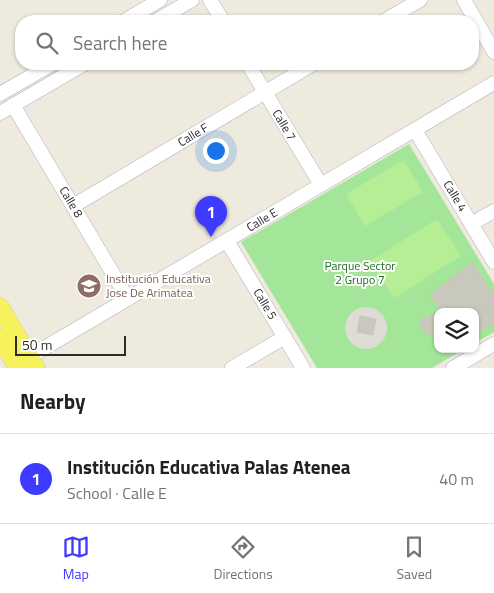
<!DOCTYPE html>
<meta charset="utf-8">
<style>
body{margin:0;font-family:"Titillium Web",sans-serif;background:#f6f6f6;color:#202124}
.controls{position:absolute;right:15px;bottom:15px;display:grid;overflow:hidden;border-radius:10px;box-shadow:0 1px 4px #0004}
.controls button{width:45px;height:45px;display:grid;place-items:center;padding:0;border:0;border-bottom:1px solid #e0e0e0;background:#fff;color:#202124;font:25px sans-serif}
.scale{position:absolute;left:15px;bottom:12px;width:111px;box-sizing:border-box;padding-left:5px;border:2px solid #2c2c2c;border-top:0;font-size:14px;line-height:18px;white-space:nowrap;color:#2c2c2c;-webkit-text-stroke:4px #fff;paint-order:stroke}
.you{position:absolute;left:215px;top:150px;width:18px;height:18px;margin:-12px;border:4px solid #fff;border-radius:50%;background:#1a73e8;box-shadow:0 0 0 8px #1a73e833}
.badge{display:grid;place-items:center;width:32px;height:32px;border-radius:50%;background:#3f3aff;color:#fff;font-size:16px;font-weight:700}
.pin{position:absolute;translate:-50% -41px;filter:drop-shadow(0 1px 2px #0008)}
.pin::after{content:'';position:absolute;top:26px;width:18px;height:15px;background:inherit;clip-path:polygon(0 0,100% 0,50% 100%)}
.list{margin:0;padding:0;list-style:none}
h2{display:flex;justify-content:space-between;align-items:center;height:65px;margin:0;padding:0 20px;font-size:21px}
h2 small{font-size:16px;font-weight:400;color:#757577}
.list li{display:grid;grid-template-columns:32px 1fr auto;gap:15px;align-items:center;box-sizing:border-box;height:90px;padding:0 20px;border-top:1px solid #e0e0e0}
.list b{display:block;font-size:19px;white-space:nowrap}
.list p{margin:0;font-size:16px;white-space:nowrap;color:#757577}
.list em{font-size:16px;font-style:normal;color:#757577}
.icon{flex:none;width:28px;height:28px;fill:none;stroke:currentColor;stroke-width:2;stroke-linecap:round;stroke-linejoin:round}
.map{position:relative;flex:none;width:494px;height:368px;overflow:hidden}
.search{position:absolute;background:#fff;box-shadow:0 1px 4px #0004;left:15px;right:15px;top:15px;height:55px;display:flex;align-items:center;gap:12px;box-sizing:border-box;padding:0 18px;border-radius:20px;color:#757577;font-size:19px}
.sheet{height:155px;background:#fff}
nav{display:flex;justify-content:space-around;align-items:center;box-sizing:border-box;height:70px;border-top:1px solid #e0e0e0;background:#fff;font-size:14px;color:#757577}
nav a{display:grid;justify-items:center;gap:2px}
nav .on{color:#3f3aff}
.map>svg:first-child{display:block}
.green{fill:#a3e699}
.pitch{fill:#b5ee95}
.plaza{fill:#dedcd5}
.building{fill:#c9c8bc;stroke:#cac7b7}
.lines{fill:none;stroke-linecap:round;stroke-linejoin:round}
.minor-casing{stroke:#b2b2c0;stroke-width:15}
.major-casing{stroke:#ccc;stroke-width:19}
.minor{stroke:#fff;stroke-width:14}
.major{stroke:#f5f25c;stroke-width:18}
.labels{text-anchor:middle;stroke-width:4;stroke-linejoin:round;paint-order:stroke}
.street-label{font-size:12px;fill:#2c2c2c;stroke:#fff}
.park-label{font-size:12px;fill:#186d18;stroke:#fff}
.education-label{font-size:12px;fill:#785e54;stroke:#fff;text-anchor:start}
</style>
<div class="map">
<svg width="494" height="368" viewBox="0 0 494 368">
<rect width="100%" height="100%" fill="#eeeade"/>
<path class="green" d="M 409,144 L 494,284 L 494,332 L 475,343 L 475,312 L 438,312 L 438,349 L 464,349 L 432,368 L 317,368 L 241,242 Z"/>
<path class="pitch" d="M 404,160 L 423,192 L 365,226 L 346,194 Z
M 437,219 L 461,256 L 394,298 L 370,261 Z"/>
<path class="plaza" d="M345 328a21 21 0 1 1 42 0a21 21 0 1 1-42 0Z"/>
<path class="building" d="M 472,262 L 494,295 L 494,323 L 475,334 L 475,312 L 442,312 L 430,295 Z
M 438,311 L 438,329 L 427,335 L 419,322 Z
M 360,316 L 376,319 L 373,335 L 357,332 Z"/>
<g class="lines">
<defs>
<path id="minor" d="M 210,0 L 223,21
M 464,0 L 494,52
M 124,21 L 160,0
M 156,21 L 192,0
M 384,21 L 420,0
M 248,64 L 321,185
M 0,94 L 52,64
M 13,105 L 128,299
M 0,113 L 84,64
M 415,130 L 494,262
M 73,206 L 313,64
M 471,224 L 494,211
M 227,241 L 303,368
M 29,357 L 494,83
M 232,368 L 285,337
M 453,368 L 494,344"/>
<path id="major" d="M 0,307 L 36,368
M 0,338 L 18,368"/>
</defs>
<use href="#minor" class="minor-casing"/>
<use href="#major" class="major-casing"/>
<use href="#minor" class="minor"/>
<use href="#major" class="major"/>
</g>
<defs>
<symbol id="school-disc" viewBox="-11 -11 22 22"><circle r="9.5" fill="#8d6e63" stroke="#fff"/><path d="M0-5L7-2L0 1L-7-2ZM-4 1L0 2.5L4 1V4Q0 6-4 4Z" fill="#fff"/></symbol>
</defs>
<g fill-rule="evenodd">
<use href="#school-disc" x="75" y="272" width="28" height="28"/>
</g>
<g class="labels">
<g class="street-label">
<text transform="translate(284 125) rotate(59)" y="4">Calle 7</text>
<text transform="translate(193 135) rotate(-31)" y="4">Calle F</text>
<text transform="translate(455 196) rotate(59)" y="4">Calle 4</text>
<text transform="translate(71 202) rotate(59)" y="4">Calle 8</text>
<text transform="translate(262 220) rotate(-31)" y="4">Calle E</text>
<text transform="translate(265 304) rotate(59)" y="4">Calle 5</text>
</g>
<g class="park-label">
<text x="360" y="270">Parque Sector<tspan x="360" dy="14">2 Grupo 7</tspan></text>
</g>
<g class="education-label">
<text x="106" y="283">Institución Educativa<tspan x="106" dy="14">Jose De Arimatea</tspan></text>
</g>
</g>
</svg>
<div class="controls">
<button><svg class="icon" aria-label="layers" viewBox="0 0 24 24"><path d="M12 4l9 5-9 5-9-5zM3 14l9 5 9-5"/></svg></button>
</div>
<div class="scale">50 m</div>
<div class="you"></div>
<div class="pin badge" style="left:211px;top:237px">1</div>
<div class="search"><svg class="icon" aria-label="search" viewBox="0 0 24 24"><circle cx="10" cy="10" r="6"/><path d="M15 15l6 6"/></svg>Search here</div>
</div>
<section class="sheet">
<h2>Nearby<small></small></h2>
<ul class="list">
<li><span class="badge">1</span><div><b>Institución Educativa Palas Atenea</b><p>School · Calle E</p></div><em>40 m</em></li>
</ul>
</section>
<nav>
<a class="on"><svg class="icon" aria-label="map" viewBox="0 0 24 24"><path d="M3 6l6-2 6 2 6-2v14l-6 2-6-2-6 2zM9 4v14M15 6v14"/></svg>Map</a>
<a><svg class="icon" aria-label="directions" viewBox="0 0 24 24"><path d="M12 3l9 9-9 9-9-9zM9 14v-3h6M13 9l2 2-2 2"/></svg>Directions</a>
<a><svg class="icon" aria-label="saved" viewBox="0 0 24 24"><path d="M7 4h10v16l-5-4-5 4z"/></svg>Saved</a>
</nav>
